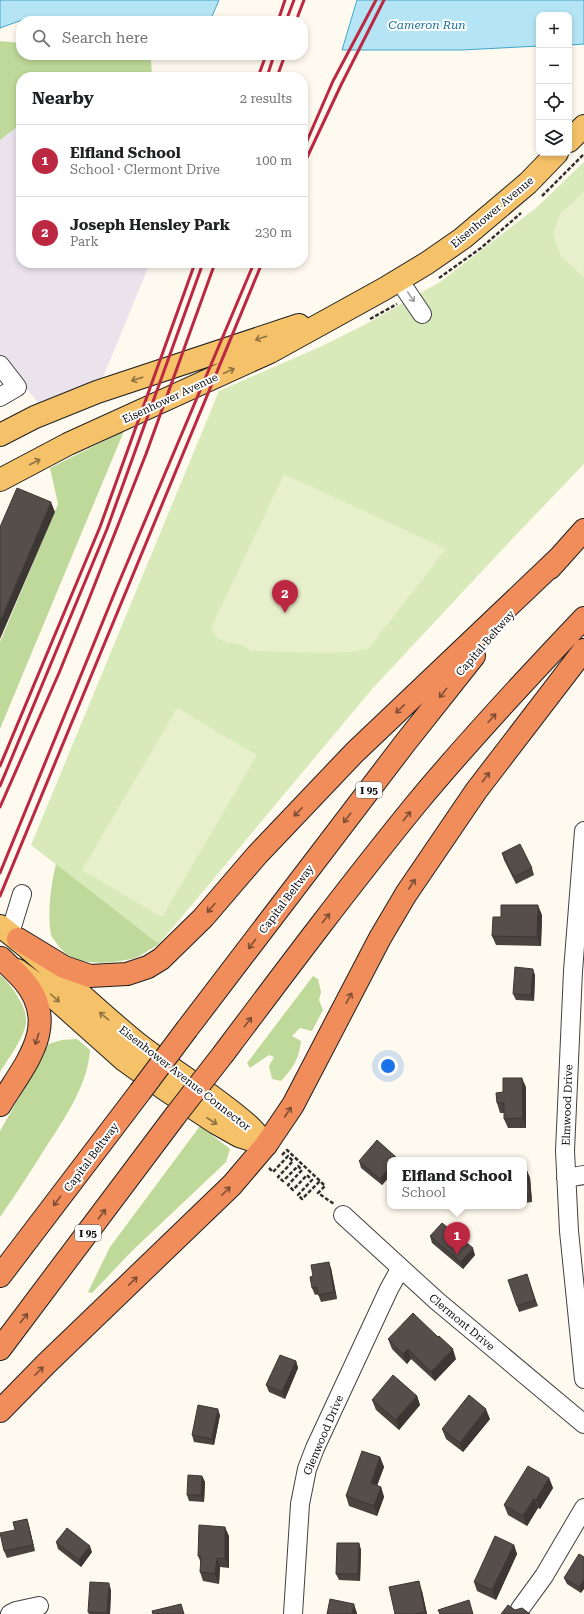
<!DOCTYPE html>
<meta charset="utf-8">
<style>
body{margin:0;font-family:"Roboto Serif",serif;background:#f6f6f6;color:#202124}
.controls{position:absolute;right:12px;top:12px;display:grid;overflow:hidden;border-radius:8px;box-shadow:0 2px 6px #0003}
.controls button{width:36px;height:36px;display:grid;place-items:center;padding:0;border:0;border-bottom:1px solid #e0e0e0;background:#fff;color:#202124;font:20px sans-serif}
.you{position:absolute;left:388px;top:1066px;width:14px;height:14px;margin:-10px;border:3px solid #fff;border-radius:50%;background:#1a73e8;box-shadow:0 0 0 6px #1a73e833}
.badge{display:grid;place-items:center;width:26px;height:26px;border-radius:50%;background:#bc2842;color:#fff;font-size:13px;font-weight:700}
.pin{position:absolute;translate:-50% -33px;filter:drop-shadow(0 1px 2px #0008)}
.pin::after{content:'';position:absolute;top:21px;width:14px;height:12px;background:inherit;clip-path:polygon(0 0,100% 0,50% 100%)}
.popup{position:absolute;left:387px;top:1157px;width:140px;height:52px;box-sizing:border-box;display:grid;place-content:center;border-radius:8px;background:#fff;filter:drop-shadow(0 1px 3px #0005);font-size:13px;white-space:nowrap;color:#757577}
.popup b{font-size:15px;color:#202124}
.popup::after{content:'';position:absolute;left:50%;top:100%;margin-left:-8px;border:8px solid transparent;border-top-color:#fff}
.list{margin:0;padding:0;list-style:none}
h2{display:flex;justify-content:space-between;align-items:center;height:52px;margin:0;padding:0 16px;font-size:17px}
h2 small{font-size:13px;font-weight:400;color:#757577}
.list li{display:grid;grid-template-columns:26px 1fr auto;gap:12px;align-items:center;box-sizing:border-box;height:72px;padding:0 16px;border-top:1px solid #e0e0e0}
.list b{display:block;font-size:15px;white-space:nowrap}
.list p{margin:0;font-size:13px;white-space:nowrap;color:#757577}
.list em{font-size:13px;font-style:normal;color:#757577}
.icon{flex:none;width:22px;height:22px;fill:none;stroke:currentColor;stroke-width:2;stroke-linecap:round;stroke-linejoin:round}
.map{position:relative;flex:none;width:584px;height:1614px;overflow:hidden}
.search{position:absolute;background:#fff;box-shadow:0 2px 6px #0003;left:16px;top:16px;width:292px;height:44px;display:flex;align-items:center;gap:10px;box-sizing:border-box;padding:0 14px;border-radius:16px;color:#757577;font-size:15px}
.panel{position:absolute;background:#fff;box-shadow:0 2px 6px #0003;left:16px;top:72px;width:292px;height:196px;border-radius:16px}
.map>svg:first-child{display:block}
.industrial{fill:#eae3ec}
.green{fill:#d8e9ba}
.forest{fill:#bed999}
.pitch{fill:#e8f0cb}
.water{fill:#b5e5f5;stroke:#3ea4ca}
.lines{fill:none;stroke-linecap:round;stroke-linejoin:round}
.minor-casing{stroke:#414141;stroke-width:20}
.major-casing{stroke:#1f1f1f;stroke-width:24}
.highway-casing{stroke:#1f1f1f;stroke-width:24}
.path{stroke:#303030;stroke-width:2.5;stroke-dasharray:4 2;stroke-linecap:butt}
.minor{stroke:#fff;stroke-width:18}
.major{stroke:#f5c269;stroke-width:22}
.highway{stroke:#f18d5b;stroke-width:22}
.rail{stroke:#bc2842;stroke-width:3}
.highway-bridge-casing{stroke:#1f1f1f;stroke-width:24;stroke-linecap:butt}
.highway-bridge{stroke:#f18d5b;stroke-width:22}
.wall{fill:#4a4340}
.shaded-wall{fill:#3c3734}
.building{fill:#564e4b;stroke:#3c3734}
.oneway{stroke:#9f9f9f}
.oneway2{stroke:#8d7140}
.oneway3{stroke:#804e34}
.labels{text-anchor:middle;stroke-width:4;stroke-linejoin:round;paint-order:stroke}
.shield{fill:#fff;stroke:#565656;stroke-width:1}
.shield-label{font-size:10px;font-weight:bold;fill:#0e0e0e}
.street-label{font-size:11px;fill:#0e0e0e;stroke:#fff}
.water-label{font-size:12px;font-style:italic;fill:#19749e;stroke:#fff}
</style>
<div class="map">
<svg width="584" height="1614" viewBox="0 0 584 1614">
<rect width="100%" height="100%" fill="#fffaef"/>
<path class="industrial" d="M 21,124 L 21,263 L 150,263 L 97,392 L 46,413 L 0,355 L 0,140 Z"/>
<path class="green" d="M 584,162 L 584,464 L 513,538 L 373,688 L 159,944 L 31,845 L 219,391 L 322,346 L 366,324 L 440,282 L 536,208 Z"/>
<path class="forest" d="M 0,41 L 21,43 L 21,55 L 118,55 L 151,60 L 152,77 L 21,77 L 21,124 L 0,140 Z
M 124,431 L 0,729 L 0,642 L 58,504 L 50,468 Z
M 56,864 L 159,944 C 151,948 143,955 135,958 C 111,964 73,968 58,945 C 56,942 52,938 51,935 C 47,914 51,884 56,864 Z
M 0,975 C 7,981 13,989 18,997 C 22,1004 26,1011 26,1020 C 27,1034 8,1059 0,1072 Z
M 313,976 L 318,979 L 321,992 L 319,1000 L 323,1010 L 312,1031 L 300,1028 L 292,1036 L 301,1041 C 299,1059 293,1068 281,1081 L 272,1079 L 269,1066 L 274,1057 L 269,1055 L 250,1068 L 247,1063 Z
M 77,1039 L 90,1050 C 88,1085 64,1119 46,1147 C 31,1171 16,1194 0,1217 L 0,1131 L 41,1059 L 48,1044 L 62,1040 Z
M 200,1126 L 230,1149 L 226,1162 L 132,1251 L 92,1293 L 88,1292 L 110,1247 Z"/>
<path class="pitch" d="M 584,192 L 584,278 L 560,255 L 553,234 L 560,214 Z
M 284,474 L 446,549 L 369,648 L 352,652 L 327,653 L 251,651 L 240,644 L 228,643 L 217,638 L 211,628 Z
M 177,708 L 257,755 L 162,917 L 82,870 Z"/>
<path class="water" d="M 0,0 L 219,0 L 210,21 L 36,21 L 25,19 L 0,28 Z
M 357,0 L 584,0 L 584,44 L 569,45 L 569,15 L 539,15 L 539,46 L 462,50 L 342,50 Z"/>
<g class="lines">
<defs>
<path id="minor" d="M 399,280 L 422,314
M 0,365 L 17,387 L 0,397
M 584,831 L 573,971 L 565,1151 L 569,1231 L 584,1379
M 10,933 L 22,894
M 566,1178 L 584,1175
M 343,1215 L 437,1301 L 584,1424
M 520,1609 L 544,1576 L 584,1508
M 10,1614 L 16,1611 L 39,1606
M 293,1614 L 300,1504 L 307,1469 L 315,1448 L 389,1289 L 400,1269"/>
<path id="major" d="M 569,141 L 584,126
M 0,435 L 35,417 L 97,392 L 299,325
M 0,480 L 68,444 L 270,352 L 384,289 L 427,263 L 463,238 L 528,183 L 557,153
M 0,926 C 48,962 90,1005 137,1043 C 173,1071 213,1094 247,1124 C 254,1130 260,1138 266,1145
M 17,970 L 50,994 L 124,1060 L 166,1090 L 216,1123 L 239,1136 L 261,1143"/>
<path id="highway" d="M 550,568 L 584,530
M 18,939 L 64,967 L 90,976 L 127,974 L 148,967 L 161,959 L 203,918 L 257,855 L 354,753 L 560,557
M 187,1029 L 405,743 L 474,656
M 224,1053 C 287,969 350,885 416,804 C 469,740 526,679 584,618
M 0,1105 C 24,1065 62,1025 23,980 C 16,972 8,965 1,958
M 0,1276 L 140,1092
M 0,1349 L 175,1116
M 0,1411 L 46,1364 L 232,1185 L 266,1145 L 293,1105 L 380,938 L 406,894 L 476,791 L 584,650"/>
</defs>
<use href="#minor" class="minor-casing"/>
<use href="#major" class="major-casing"/>
<use href="#highway" class="highway-casing"/>
<path class="path" d="M 542,196 L 584,154
M 439,278 L 481,248 L 521,213
M 370,319 L 397,304
M 282,1155 L 287,1150 L 320,1181 L 325,1186 L 318,1193 L 334,1204
M 269,1168 L 273,1172 L 288,1156 L 293,1161 L 278,1177 L 283,1181 L 298,1166 L 302,1170 L 288,1185 L 293,1190 L 307,1175 L 312,1180 L 298,1195 L 302,1199 L 320,1181"/>
<use href="#minor" class="minor"/>
<use href="#major" class="major"/>
<use href="#highway" class="highway"/>
<path class="rail" d="M 278,21 L 285,0
M 286,21 L 294,0
M 296,21 L 304,0
M 258,77 L 266,55
M 267,77 L 274,55
M 277,77 L 285,55
M 303,150 L 333,81 L 376,0
M 303,166 L 341,85 L 384,0
M 0,766 L 100,527 L 195,263
M 0,786 L 107,529 L 203,263
M 0,807 L 59,673 L 87,604 L 146,454 L 215,263
M 0,873 L 117,587 L 254,263
M 0,896 L 262,263"/>
<defs>
<path id="highway-bridge" d="M 140,1092 L 187,1029
M 175,1116 L 224,1053"/>
</defs>
<use href="#highway-bridge" class="highway-bridge-casing"/>
<use href="#highway-bridge" class="highway-bridge"/>
</g>
<path class="wall" d="M 502,853 L 532,868 L 534,875 L 516,884 L 504,860 Z
M 542,915 L 541,946 L 496,945 L 492,936 L 501,917 Z
M 535,975 L 534,1001 L 516,1000 L 513,994 Z
M 526,1087 L 526,1128 L 508,1128 L 504,1119 L 504,1113 L 500,1113 L 497,1103 L 503,1092 Z
M 390,1160 L 390,1176 L 382,1185 L 361,1168 L 359,1161 Z
M 527,1171 L 530,1178 L 532,1202 L 524,1203 L 524,1172 Z
M 430,1236 L 475,1255 L 463,1269 L 432,1243 Z
M 331,1268 L 337,1299 L 321,1302 L 318,1294 L 315,1295 L 312,1288 L 313,1276 Z
M 529,1281 L 538,1306 L 519,1312 L 517,1306 Z
M 388,1339 L 456,1359 L 435,1381 L 411,1359 L 407,1364 L 392,1349 Z
M 296,1361 L 298,1368 L 285,1399 L 269,1392 L 266,1385 Z
M 417,1396 L 420,1405 L 399,1430 L 376,1410 L 372,1400 Z
M 220,1415 L 214,1445 L 194,1442 L 192,1435 Z
M 490,1419 L 463,1452 L 446,1439 L 442,1429 Z
M 380,1457 L 384,1467 L 377,1486 L 381,1487 L 384,1497 L 377,1516 L 349,1506 L 346,1496 Z
M 202,1476 L 205,1482 L 204,1502 L 189,1501 L 187,1495 Z
M 549,1478 L 553,1488 L 540,1509 L 538,1508 L 527,1526 L 508,1515 L 504,1505 Z
M 29,1526 L 35,1551 L 7,1558 L 4,1551 L 15,1530 Z
M 229,1536 L 229,1568 L 220,1567 L 219,1584 L 203,1581 L 200,1572 L 201,1563 L 198,1556 Z
M 56,1542 L 92,1552 L 81,1567 L 58,1549 Z
M 359,1543 L 361,1550 L 360,1581 L 339,1580 L 336,1574 Z
M 514,1545 L 517,1554 L 496,1600 L 477,1591 L 474,1582 Z
M 579,1554 L 581,1593 L 567,1584 L 564,1578 Z
M 111,1590 L 110,1614 L 89,1614 L 88,1612 Z
M 422,1591 L 427,1614 L 395,1614 Z"/>
<path class="shaded-wall" d="M 51,502 L 55,512 L 0,639 L 0,622 Z
M 538,905 L 542,915 L 541,946 L 537,937 Z
M 533,969 L 535,975 L 534,1001 L 531,995 Z
M 522,1078 L 526,1087 L 526,1128 L 523,1118 Z
M 390,1167 L 390,1176 L 382,1185 L 380,1179 Z
M 527,1171 L 530,1178 L 532,1202 L 530,1195 Z
M 473,1248 L 475,1255 L 463,1269 L 461,1262 Z
M 329,1262 L 331,1268 L 337,1299 L 334,1292 Z
M 408,1349 L 411,1359 L 407,1364 L 403,1354 Z
M 453,1349 L 456,1359 L 435,1381 L 431,1372 Z
M 296,1361 L 298,1368 L 285,1399 L 282,1392 Z
M 417,1396 L 420,1405 L 399,1430 L 396,1420 Z
M 218,1409 L 220,1415 L 214,1445 L 212,1439 Z
M 486,1409 L 490,1419 L 463,1452 L 460,1443 Z
M 380,1457 L 384,1467 L 374,1493 L 371,1483 Z
M 202,1476 L 205,1482 L 204,1502 L 201,1495 Z
M 549,1478 L 553,1488 L 540,1509 L 536,1500 Z
M 381,1487 L 384,1497 L 377,1516 L 374,1506 Z
M 534,1498 L 538,1508 L 527,1526 L 523,1516 Z
M 27,1519 L 29,1526 L 35,1551 L 33,1545 Z
M 225,1527 L 229,1536 L 229,1568 L 225,1559 Z
M 359,1543 L 361,1550 L 360,1581 L 358,1574 Z
M 514,1545 L 517,1554 L 496,1600 L 492,1590 Z
M 90,1546 L 92,1552 L 81,1567 L 79,1560 Z
M 217,1558 L 220,1567 L 219,1584 L 215,1574 Z
M 584,1579 L 584,1589 L 581,1593 L 579,1587 Z
M 419,1581 L 422,1591 L 427,1614 L 426,1614 L 425,1612 Z
M 109,1583 L 111,1590 L 110,1614 L 107,1614 Z
M 354,1604 L 357,1613 L 357,1614 L 352,1614 Z"/>
<path class="building" d="M 17,488 L 51,502 L 0,622 L 0,527 Z
M 520,844 L 532,868 L 514,877 L 502,853 Z
M 501,905 L 538,905 L 537,937 L 492,936 L 493,917 L 501,917 Z
M 515,967 L 533,969 L 531,995 L 513,994 Z
M 503,1078 L 522,1078 L 523,1118 L 504,1119 L 504,1103 L 497,1103 L 496,1093 L 503,1092 Z
M 377,1140 L 397,1158 L 396,1160 L 390,1160 L 390,1167 L 380,1179 L 359,1161 Z
M 527,1171 L 530,1195 L 524,1196 L 524,1172 Z
M 442,1223 L 473,1248 L 461,1262 L 430,1236 Z
M 329,1262 L 334,1292 L 318,1295 L 317,1287 L 312,1288 L 310,1277 L 313,1276 L 311,1265 Z
M 527,1274 L 535,1300 L 517,1306 L 508,1280 Z
M 413,1313 L 438,1337 L 439,1336 L 453,1349 L 431,1372 L 408,1349 L 403,1354 L 388,1339 Z
M 280,1355 L 296,1361 L 282,1392 L 266,1385 Z
M 393,1375 L 417,1396 L 396,1420 L 372,1400 Z
M 469,1395 L 486,1409 L 460,1443 L 442,1429 Z
M 198,1405 L 218,1409 L 212,1439 L 192,1435 Z
M 362,1451 L 380,1457 L 371,1483 L 381,1487 L 374,1506 L 346,1496 Z
M 528,1466 L 549,1478 L 536,1500 L 534,1498 L 523,1516 L 504,1505 Z
M 188,1475 L 202,1476 L 201,1495 L 187,1495 Z
M 27,1519 L 33,1545 L 4,1551 L 0,1533 L 15,1530 L 13,1522 Z
M 199,1525 L 225,1527 L 225,1559 L 217,1558 L 215,1574 L 200,1572 L 201,1556 L 198,1556 Z
M 67,1528 L 90,1546 L 79,1560 L 56,1542 Z
M 495,1536 L 514,1545 L 492,1590 L 474,1582 Z
M 337,1543 L 359,1543 L 358,1574 L 336,1574 Z
M 579,1554 L 584,1557 L 584,1579 L 579,1587 L 564,1578 Z
M 419,1581 L 425,1612 L 415,1614 L 395,1614 L 389,1587 Z
M 90,1582 L 109,1583 L 107,1613 L 88,1612 Z
M 330,1599 L 354,1604 L 352,1614 L 327,1614 Z
M 469,1600 L 473,1614 L 440,1614 L 438,1610 Z
M 181,1604 L 184,1614 L 153,1614 L 152,1611 Z
M 508,1605 L 515,1610 L 522,1608 L 530,1614 L 501,1614 Z"/>
<defs><path id="oneway-shaft" d="M-6 0H5M1.5-3L5.5 0L1.5 3" fill="none" stroke-width="1.6" stroke-linecap="round" stroke-linejoin="round"/></defs>
<use class="oneway" href="#oneway-shaft" transform="translate(411 297) rotate(56)"/>
<g class="oneway2">
<use href="#oneway-shaft" transform="translate(261 338) rotate(162)"/>
<use href="#oneway-shaft" transform="translate(229 371) rotate(-25)"/>
<use href="#oneway-shaft" transform="translate(137 379) rotate(162)"/>
<use href="#oneway-shaft" transform="translate(35 462) rotate(-27)"/>
<use href="#oneway-shaft" transform="translate(55 998) rotate(42)"/>
<use href="#oneway-shaft" transform="translate(104 1016) rotate(-140)"/>
<use href="#oneway-shaft" transform="translate(212 1121) rotate(33)"/>
</g>
<g class="oneway3">
<use href="#oneway-shaft" transform="translate(443 693) rotate(128)"/>
<use href="#oneway-shaft" transform="translate(400 709) rotate(136)"/>
<use href="#oneway-shaft" transform="translate(492 718) rotate(-48)"/>
<use href="#oneway-shaft" transform="translate(486 777) rotate(-53)"/>
<use href="#oneway-shaft" transform="translate(298 812) rotate(134)"/>
<use href="#oneway-shaft" transform="translate(407 816) rotate(-51)"/>
<use href="#oneway-shaft" transform="translate(347 818) rotate(127)"/>
<use href="#oneway-shaft" transform="translate(412 884) rotate(-57)"/>
<use href="#oneway-shaft" transform="translate(211 908) rotate(131)"/>
<use href="#oneway-shaft" transform="translate(326 918) rotate(-52)"/>
<use href="#oneway-shaft" transform="translate(252 944) rotate(127)"/>
<use href="#oneway-shaft" transform="translate(349 998) rotate(-62)"/>
<use href="#oneway-shaft" transform="translate(248 1022) rotate(-53)"/>
<use href="#oneway-shaft" transform="translate(37 1039) rotate(107)"/>
<use href="#oneway-shaft" transform="translate(288 1112) rotate(-56)"/>
<use href="#oneway-shaft" transform="translate(226 1191) rotate(-45)"/>
<use href="#oneway-shaft" transform="translate(57 1201) rotate(127)"/>
<use href="#oneway-shaft" transform="translate(102 1214) rotate(-53)"/>
<use href="#oneway-shaft" transform="translate(133 1281) rotate(-44)"/>
<use href="#oneway-shaft" transform="translate(24 1318) rotate(-52)"/>
<use href="#oneway-shaft" transform="translate(39 1371) rotate(-45)"/>
</g>
<g class="labels">
<g class="shield">
<rect x="356" y="782" width="26" height="16" rx="3"/>
<rect x="75" y="1225" width="26" height="16" rx="3"/>
</g>
<g class="shield-label">
<text x="369" y="794">I 95</text>
<text x="88" y="1237">I 95</text>
</g>
<g class="street-label">
<text transform="translate(492 212) rotate(-40)" y="4">Eisenhower Avenue</text>
<text transform="translate(170 398) rotate(-25)" y="4">Eisenhower Avenue</text>
<text transform="translate(485 643) rotate(-49)" y="4">Capital Beltway</text>
<text transform="translate(286 899) rotate(-53)" y="4">Capital Beltway</text>
<text transform="translate(185 1078) rotate(38)" y="4">Eisenhower Avenue Connector</text>
<text transform="translate(567 1105) rotate(-88)" y="4">Elmwood Drive</text>
<text transform="translate(91 1157) rotate(-53)" y="4">Capital Beltway</text>
<text transform="translate(462 1322) rotate(40)" y="4">Clermont Drive</text>
<text transform="translate(323 1435) rotate(-67)" y="4">Glenwood Drive</text>
</g>
<g class="water-label">
<text x="427" y="29">Cameron Run</text>
</g>
</g>
</svg>
<div class="controls">
<button>+</button>
<button>−</button>
<button><svg class="icon" aria-label="locate" viewBox="0 0 24 24"><circle cx="12" cy="12" r="6"/><path d="M12 2v4M12 18v4M2 12h4M18 12h4"/></svg></button>
<button><svg class="icon" aria-label="layers" viewBox="0 0 24 24"><path d="M12 4l9 5-9 5-9-5zM3 14l9 5 9-5"/></svg></button>
</div>
<div class="you"></div>
<div class="pin badge" style="left:457px;top:1255px">1</div>
<div class="popup"><b>Elfland School</b>School</div>
<div class="pin badge" style="left:285px;top:613px">2</div>
<div class="search"><svg class="icon" aria-label="search" viewBox="0 0 24 24"><circle cx="10" cy="10" r="6"/><path d="M15 15l6 6"/></svg>Search here</div>
<section class="panel">
<h2>Nearby<small>2 results</small></h2>
<ul class="list">
<li><span class="badge">1</span><div><b>Elfland School</b><p>School · Clermont Drive</p></div><em>100 m</em></li>
<li><span class="badge">2</span><div><b>Joseph Hensley Park</b><p>Park</p></div><em>230 m</em></li>
</ul>
</section>
</div>
